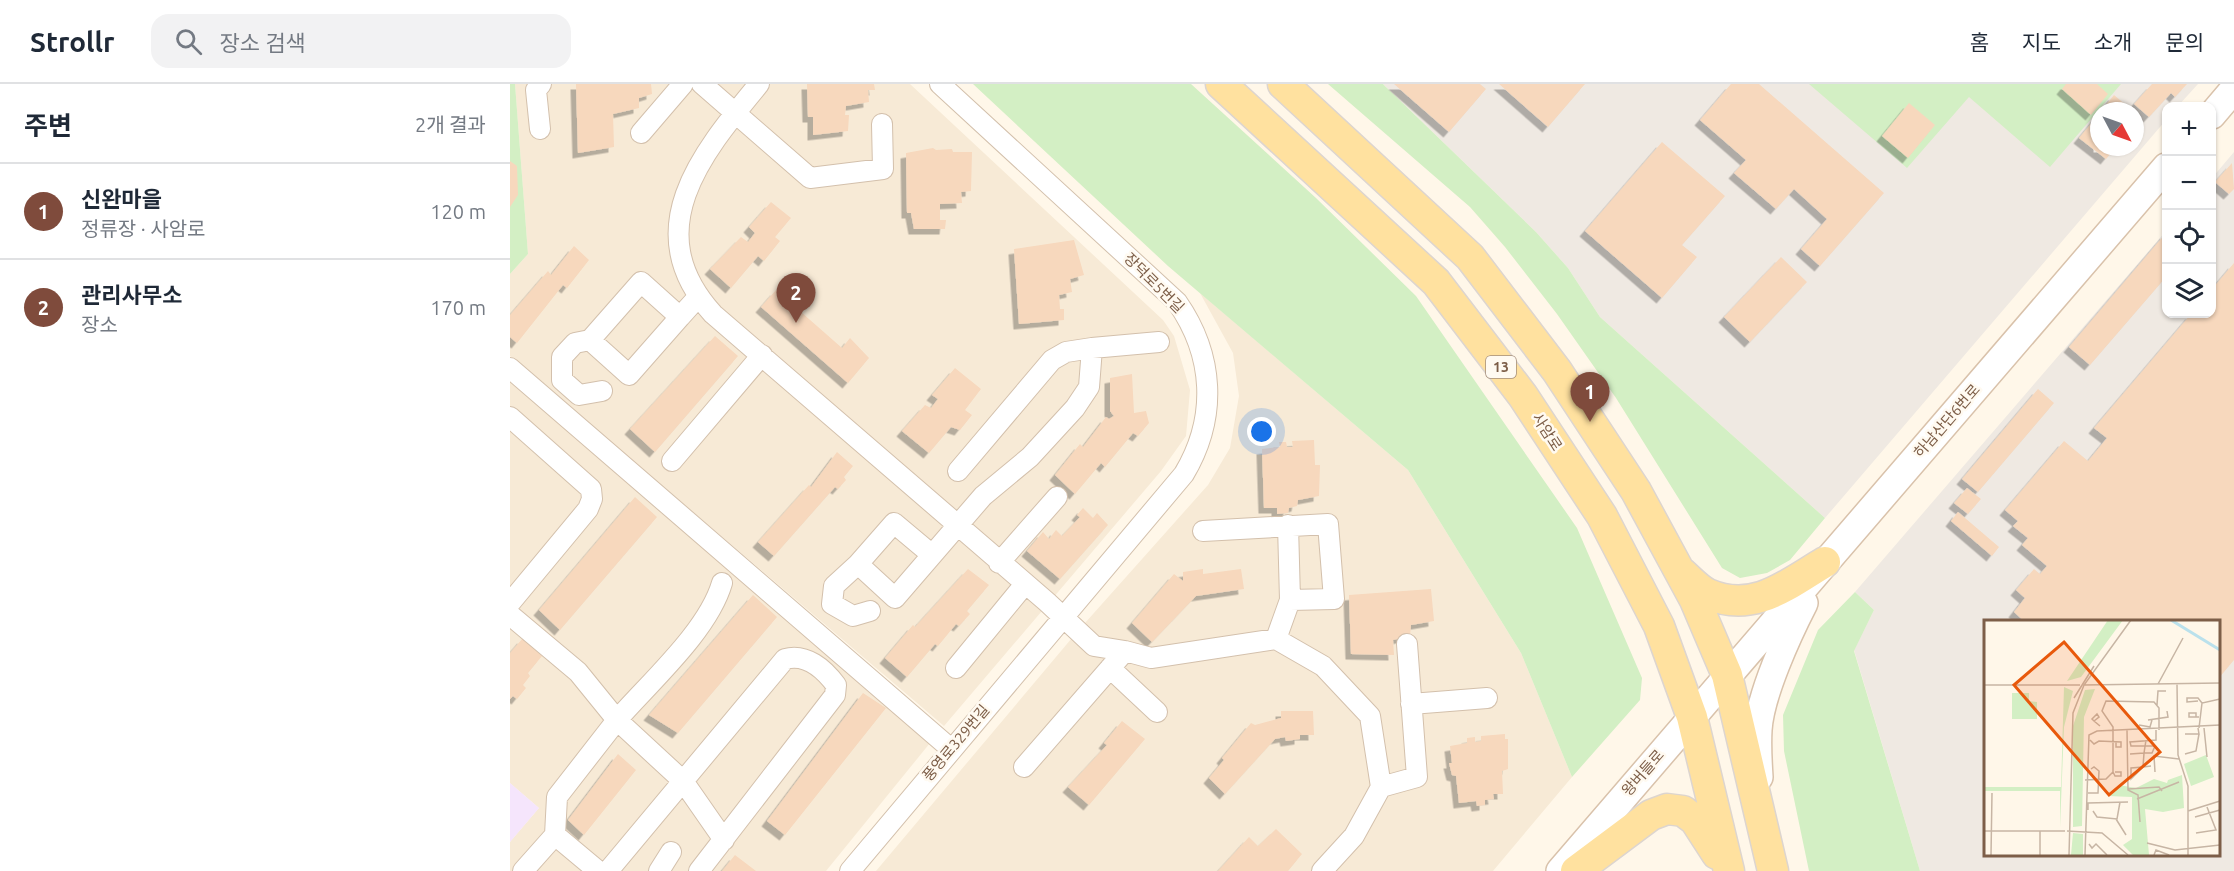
<!DOCTYPE html>
<html lang="ko">
<meta charset="utf-8">
<style>
body{margin:0;font-family:Ubuntu,"Noto Sans KR",sans-serif;background:#f2f2f3;color:#1f2937}
.controls{position:absolute;right:18px;top:18px;display:grid;overflow:hidden;border-radius:12px;box-shadow:0 2px 4px #0004}
.controls button{width:54px;height:54px;display:grid;place-items:center;padding:0;border:0;border-bottom:2px solid #e0e1e3;background:#fff;color:#1f2937;font:30px sans-serif}
.compass{position:absolute;left:1580px;top:18px;width:54px;height:54px;border-radius:50%;background:#fff;box-shadow:0 2px 4px #0004;rotate:131deg}
.you{position:absolute;left:752px;top:348px;width:21px;height:21px;margin:-15px;border:4px solid #fff;border-radius:50%;background:#1a73e8;box-shadow:0 0 0 9px #1a73e833}
.badge{display:grid;place-items:center;width:39px;height:39px;border-radius:50%;background:#7f4b3c;color:#fff;font-size:20px;font-weight:700}
.pin{position:absolute;translate:-50% -50px;filter:drop-shadow(0 2px 3px #0008)}
.pin::after{content:'';position:absolute;top:32px;width:21px;height:18px;background:inherit;clip-path:polygon(0 0,100% 0,50% 100%)}
.list{margin:0;padding:0;list-style:none}
h2{display:flex;justify-content:space-between;align-items:center;height:78px;margin:0;padding:0 24px;font-size:26px}
h2 small{font-size:20px;font-weight:400;color:#747a83}
.list li{display:grid;grid-template-columns:39px 1fr auto;gap:18px;align-items:center;box-sizing:border-box;height:96px;padding:0 24px;border-top:2px solid #e0e1e3}
.list b{display:block;font-size:22px;white-space:nowrap}
.list p{margin:0;font-size:20px;white-space:nowrap;color:#747a83}
.list em{font-size:20px;font-style:normal;color:#747a83}
.icon{flex:none;width:33px;height:33px;fill:none;stroke:currentColor;stroke-width:2;stroke-linecap:round;stroke-linejoin:round}
.map{position:relative;flex:none;width:1724px;height:787px;overflow:hidden}
header{display:flex;align-items:center;gap:36px;box-sizing:border-box;height:84px;padding:0 30px;background:#fff;border-bottom:2px solid #e0e1e3}
header strong{font-size:28px}
nav{display:flex;gap:33px;margin-inline-start:auto;font-size:21px}
.search{width:420px;height:54px;background:#f2f2f3;display:flex;align-items:center;gap:15px;box-sizing:border-box;padding:0 21px;border-radius:18px;color:#747a83;font-size:22px}
main{display:flex}
aside{flex:1;background:#fff}
.map>svg:first-child{display:block}
.residential{fill:#f7ead6}
.industrial{fill:#efe9e2;fill-rule:evenodd}
.education{fill:#f5e5fc}
.green{fill:#d3efc4}
.building{fill:#f7d8bd;filter:url(#shadow)}
.lines{fill:none;stroke-linecap:round;stroke-linejoin:round}
.street-casing{stroke:#d3c0ac;stroke-width:22}
.secondary-casing{stroke:#d9c2ab;stroke-width:30}
.primary-casing{stroke:#ddd5cf;stroke-width:33}
.street{stroke:#fff;stroke-width:20}
.secondary{stroke:#fff;stroke-width:27}
.primary{stroke:#ffe19f;stroke-width:30}
.labels{text-anchor:middle;stroke-width:5;stroke-linejoin:round;paint-order:stroke}
.shield{fill:#fffaf1;stroke:#a48d7b;stroke-width:1.5}
.shield-label{font-size:14px;font-weight:bold;fill:#7d5e48}
.street-label{font-size:15px;fill:#7d5e48;stroke:#fffaf1}
.inset-river{fill:none;stroke:#bae1ec;stroke-width:3}
.inset-road{fill:none;stroke:#c7b5a4;stroke-width:1.5}
.view{fill:#e8590c;fill-opacity:0.15;stroke:#e8590c;stroke-width:3}
.inset-edge{fill:none;stroke:#7d5e48;stroke-width:3}
</style>
<header>
<strong>Strollr</strong>
<div class="search"><svg class="icon" aria-label="search" viewBox="0 0 24 24"><circle cx="10" cy="10" r="6"/><path d="M15 15l6 6"/></svg>장소 검색</div>
<nav><a>홈</a><a>지도</a><a>소개</a><a>문의</a></nav>
</header>
<main>
<aside>
<h2>주변<small>2개 결과</small></h2>
<ul class="list">
<li><span class="badge">1</span><div><b>신완마을</b><p>정류장 · 사암로</p></div><em>120 m</em></li>
<li><span class="badge">2</span><div><b>관리사무소</b><p>장소</p></div><em>170 m</em></li>
</ul>
</aside>
<div class="map">
<svg width="1724" height="787" viewBox="0 0 1724 787">
<defs>
<filter id="shadow"><feDropShadow dx="-5.5" dy="5.5" stdDeviation="0" flood-color="#0004"/></filter>
</defs>
<rect width="100%" height="100%" fill="#fff7e9"/>
<path class="residential" d="M 5,0 L 400,0 L 653,236 L 664,252 L 680,306 L 676,352 L 651,387 L 434,642 L 0,272 L 0,190 L 18,170 Z
M 690,209 L 898,386 L 1011,569 L 1062,693 L 983,787 L 366,787 L 567,548 L 698,401 L 720,364 L 729,312 L 723,269 Z
M 0,295 L 420,659 L 316,787 L 0,787 L 0,758 L 29,724 L 0,699 Z"/>
<path class="industrial" d="M 873,0 L 1688,0 L 1668,22 L 1656,22 L 1656,36 L 1315,434 L 1090,233 L 1058,184 L 1026,148 ZM 1589,27 L 1625,27 L 1625,63 L 1589,63 Z
M 1724,68 L 1724,787 L 1410,787 L 1344,566 L 1364,526 L 1345,508 L 1656,147 L 1656,230 L 1702,230 L 1702,94 ZM 1475,538 L 1708,538 L 1708,770 L 1475,770 Z"/>
<path class="education" d="M 0,699 L 29,724 L 0,758 Z"/>
<path class="green" d="M 0,0 L 5,0 L 18,170 L 0,190 Z
M 463,0 L 681,0 L 806,114 L 906,212 L 1067,444 L 1132,594 L 1130,616 L 1062,693 L 1011,569 L 898,386 L 658,182 Z
M 818,0 L 873,0 L 876,3 L 1026,148 L 1058,184 L 1090,233 L 1315,434 L 1280,476 L 1257,489 L 1230,494 L 1212,484 L 1106,314 L 1047,230 L 995,163 L 960,123 Z
M 1299,0 L 1611,0 L 1540,83 L 1459,13 L 1397,84 Z
M 1345,508 L 1364,526 L 1344,567 L 1410,787 L 1299,787 L 1274,667 L 1273,631 L 1308,546 Z"/>
<path class="building" d="M 66,0 L 141,0 L 142,10 L 129,14 L 129,24 L 103,30 L 104,63 L 68,69 Z
M 297,0 L 364,0 L 365,6 L 358,6 L 359,18 L 336,22 L 335,31 L 339,31 L 338,47 L 303,51 L 303,33 L 298,33 Z
M 884,0 L 970,0 L 976,5 L 939,48 Z
M 989,0 L 1075,0 L 1038,43 Z
M 1221,0 L 1249,0 L 1374,109 L 1310,182 L 1291,165 L 1317,135 L 1284,105 L 1266,125 L 1224,89 L 1236,76 L 1190,36 Z
M 1556,0 L 1587,0 L 1598,10 L 1581,31 L 1552,5 Z
M 1642,0 L 1677,0 L 1665,13 L 1661,9 L 1639,33 L 1624,20 Z
M 1604,11 L 1623,27 L 1591,27 Z
M 1399,19 L 1425,41 L 1398,74 L 1372,52 Z
M 1589,30 L 1589,63 L 1606,63 L 1596,75 L 1569,54 Z
M 1152,58 L 1215,112 L 1172,161 L 1187,173 L 1152,214 L 1075,147 Z
M 423,64 L 426,66 L 442,65 L 443,68 L 462,68 L 461,107 L 451,108 L 452,119 L 430,120 L 430,136 L 436,136 L 435,145 L 404,145 L 401,129 L 397,129 L 396,69 Z
M 0,77 L 7,82 L 8,111 L 0,123 Z
M 1722,79 L 1724,105 L 1719,110 L 1705,98 Z
M 261,118 L 281,134 L 265,153 L 270,157 L 254,177 L 248,172 L 221,204 L 200,185 L 231,153 L 238,158 L 245,149 L 239,143 Z
M 1656,149 L 1656,193 L 1580,281 L 1559,263 Z
M 564,156 L 574,191 L 560,195 L 562,208 L 549,211 L 550,225 L 554,225 L 554,236 L 509,240 L 504,165 Z
M 64,162 L 79,176 L 57,204 L 53,201 L 7,259 L 0,253 L 0,231 L 38,187 L 41,191 Z
M 1271,173 L 1297,198 L 1240,258 L 1214,233 Z
M 1724,179 L 1724,576 L 1708,595 L 1708,538 L 1515,538 L 1504,528 L 1515,514 L 1506,506 L 1524,485 L 1530,490 L 1537,482 L 1512,461 L 1518,454 L 1503,442 L 1508,437 L 1495,426 L 1554,357 L 1578,377 L 1597,354 L 1584,344 L 1681,230 L 1702,230 L 1702,205 Z
M 266,206 L 332,264 L 340,254 L 359,274 L 338,299 L 251,223 Z
M 205,252 L 228,272 L 145,368 L 120,345 Z
M 445,284 L 471,305 L 455,326 L 462,331 L 450,346 L 441,343 L 419,369 L 392,347 L 415,321 L 421,324 L 428,315 L 422,311 Z
M 622,290 L 624,329 L 636,327 L 639,339 L 628,352 L 623,349 L 595,383 L 591,379 L 565,410 L 545,391 L 570,360 L 573,363 L 596,333 L 599,335 L 604,332 L 600,327 L 600,294 Z
M 1528,305 L 1544,319 L 1468,408 L 1452,395 Z
M 804,356 L 805,381 L 810,381 L 809,412 L 788,416 L 787,422 L 779,424 L 778,429 L 767,430 L 767,424 L 754,424 L 752,365 L 770,363 L 769,358 L 776,358 L 777,363 L 783,363 L 782,357 Z
M 327,368 L 343,382 L 334,393 L 336,396 L 328,405 L 325,403 L 264,472 L 248,458 L 299,401 L 301,403 Z
M 1457,404 L 1471,415 L 1458,430 L 1444,419 Z
M 125,413 L 147,433 L 50,546 L 29,526 Z
M 573,424 L 583,434 L 587,429 L 598,441 L 550,495 L 517,467 L 533,448 L 539,455 L 546,446 L 552,452 L 570,433 L 567,431 Z
M 1448,428 L 1489,463 L 1482,472 L 1441,437 Z
M 458,485 L 479,501 L 457,527 L 460,530 L 449,542 L 446,540 L 428,562 L 425,560 L 397,593 L 375,574 L 403,541 L 405,543 Z
M 693,485 L 693,490 L 731,485 L 734,505 L 686,512 L 642,558 L 622,539 L 664,490 L 673,497 L 673,488 Z
M 921,505 L 924,537 L 901,541 L 900,552 L 883,556 L 884,571 L 841,570 L 839,511 Z
M 243,511 L 267,533 L 168,649 L 139,631 Z
M 13,554 L 32,572 L 18,589 L 20,592 L 13,601 L 16,604 L 7,615 L 3,612 L 0,615 L 0,569 Z
M 353,609 L 376,624 L 275,751 L 257,737 Z
M 771,627 L 803,627 L 804,651 L 790,651 L 790,655 L 776,657 L 775,653 L 765,655 L 715,710 L 699,694 L 714,676 L 712,674 L 741,639 L 745,641 L 771,634 Z
M 612,637 L 635,655 L 579,721 L 558,703 L 597,661 L 594,659 Z
M 995,650 L 995,655 L 998,655 L 998,685 L 992,687 L 993,710 L 983,710 L 984,715 L 975,716 L 975,721 L 967,722 L 966,717 L 949,719 L 946,692 L 942,691 L 939,679 L 942,679 L 940,662 L 957,659 L 957,654 L 965,653 L 965,658 L 971,657 L 971,652 Z
M 108,670 L 126,686 L 74,751 L 58,736 Z
M 766,745 L 792,770 L 778,787 L 708,787 L 739,753 L 748,762 Z
M 225,771 L 246,787 L 212,787 Z"/>
<g class="lines">
<defs>
<path id="street" d="M 192,0 L 300,94 L 373,85 L 372,40
M 249,0 C 192,69 127,146 203,230 L 537,518 L 584,562 L 615,567 L 641,574 L 766,555 L 813,582 L 860,632 L 871,703 L 844,752 L 812,787
M 30,45 L 26,6 L 31,0
M 131,49 L 173,0
M 170,233 L 119,291 L 80,256 L 131,198 L 170,233 L 188,213
M 80,256 L 65,259 L 52,273 L 52,296 L 69,311 L 92,307
M 0,284 L 441,665
M 0,333 L 81,405 L 82,415 L 78,425 L 0,519
M 162,377 L 252,271
M 448,387 L 542,276 L 556,268 L 582,264
M 693,447 L 818,440 L 824,515 L 780,516 L 778,441
M 421,470 L 384,439 L 348,480 L 385,514 L 473,412 L 520,373 L 565,324 L 579,303 L 582,264 L 649,258
M 489,479 L 547,413
M 348,480 L 324,502 L 322,520 L 343,532 L 360,527
M 212,499 C 198,547 140,598 107,636 L 173,697 L 214,756
M 0,531 L 68,588 L 107,636 L 47,713 L 45,751 L 88,787
M 766,555 L 780,516
M 446,584 L 515,500
M 600,584 L 647,628
M 901,620 L 977,614
M 514,683 L 615,567
M 871,703 L 907,693 L 897,560
M 13,787 L 45,751
M 98,787 L 275,575 C 296,569 314,585 326,601 L 325,611 L 189,787
M 149,787 L 161,768
M 340,787 L 674,390 C 708,333 704,271 667,218 L 430,0"/>
<path id="secondary" d="M 1702,31 L 1724,5
M 1249,693 C 1248,678 1247,662 1248,646 C 1250,611 1278,550 1294,519
M 1050,787 L 1656,83"/>
<path id="primary" d="M 711,0 L 926,198 L 1013,312 L 1092,432 L 1149,542 L 1182,633 L 1219,787
M 773,0 L 960,173 L 1047,287 L 1126,407 L 1185,516 L 1217,591 L 1263,787
M 1172,489 C 1180,496 1189,506 1198,510 C 1244,530 1278,500 1315,478
M 1066,787 L 1141,731 L 1157,725 L 1173,727 L 1185,736 L 1207,770"/>
</defs>
<use href="#street" class="street-casing"/>
<use href="#secondary" class="secondary-casing"/>
<use href="#primary" class="primary-casing"/>
<use href="#street" class="street"/>
<use href="#secondary" class="secondary"/>
<use href="#primary" class="primary"/>
</g>
<g class="labels">
<rect class="shield" x="976" y="272" width="30" height="22" rx="4.5"/>
<g class="shield-label">
<text x="991" y="288">13</text>
</g>
<g class="street-label">
<text transform="translate(644 199) rotate(45)" y="5">장덕로5번길</text>
<text transform="translate(1437 337) rotate(-49)" y="5">하남산단6번로</text>
<text transform="translate(1037 348) rotate(57)" y="5">사암로</text>
<text transform="translate(446 659) rotate(-50)" y="5">풍영로329번길</text>
<text transform="translate(1133 689) rotate(-49)" y="5">왕버들로</text>
</g>
</g>
<g transform="translate(1474 536)">
<rect width="236" height="236" fill="#fff7e9"/>
<path d="M 124,0 L 139,0 L 97,57 L 83,61 ZM 80,67 L 89,71 L 80,107 L 76,208 L 76,171 L 0,171 L 0,167 L 77,167 ZM 111,69 L 100,97 L 98,206 L 89,207 L 89,106 L 101,70 ZM 28,73 L 45,73 L 45,81 L 53,82 L 53,99 L 28,99 ZM 222,135 L 230,157 L 207,166 L 200,144 ZM 198,155 L 200,188 L 179,192 L 161,189 L 165,235 L 149,235 L 139,225 L 148,219 L 148,177 L 124,176 L 135,165 L 152,168 L 170,159 L 183,163 L 184,160 ZM 89,213 L 99,214 L 99,235 L 87,235 Z" fill="#d3efc4"/>
<path class="inset-river" d="M 187,0 L 236,30"/>
<path class="inset-road" d="M 174,64 L 199,18M 193,64 L 194,135 L 204,166 L 204,235M 0,65 L 96,65M 100,65 L 236,63M 90,78 L 110,46M 214,81 L 203,82 L 203,78 L 214,78 L 218,83M 173,85 L 174,71 L 182,71M 212,97 L 212,93 L 205,93 L 205,97 L 215,97M 164,100 L 184,97 L 183,91M 110,101 L 115,97 L 113,94 L 108,99 L 110,101 L 116,106M 155,105 L 166,107 L 168,100M 215,108 L 218,83 L 236,79M 220,108 L 223,137M 143,110 L 144,170 L 154,175 L 156,202M 201,114 L 215,114 L 214,108M 106,120 L 110,124 L 115,121 L 137,122 L 137,127 L 132,127 L 132,122M 171,126 L 147,126 L 146,122 L 172,120 L 172,110M 146,134 L 160,133 L 162,120M 201,134 L 212,131 L 215,114M 167,146 L 159,147 L 147,159 L 147,148 L 159,147 L 160,133 L 168,133 L 171,126M 129,152 L 131,156 L 137,156 L 137,152 L 131,152M 171,152 L 170,136 L 195,139M 101,160 L 122,159 L 129,152 L 129,107 L 118,91 L 122,81 L 170,82 L 175,88 L 175,110M 144,169 L 175,167 L 178,171M 104,173 L 114,173 L 115,151 L 110,147 L 107,149M 153,179 L 195,162M 104,190 L 104,183 L 144,182M 109,191 L 113,197 L 133,199 L 136,182M 204,191 L 236,181M 211,197 L 236,190M 132,199 L 142,215M 0,211 L 81,211M 56,211 L 56,235M 83,211 L 118,213 L 144,235M 212,213 L 232,210 L 223,187M 163,223 L 191,230 L 236,225M 105,224 L 108,228 L 112,224 L 123,235M 7,235 L 8,173M 85,235 L 89,93 L 100,65 L 147,0M 101,235 L 105,115 L 113,111 L 236,105M 170,235 L 172,230 L 185,235"/>
<path class="view" d="M 80,22 L 176,132 L 125,175 L 30,65 Z"/>
<rect width="236" height="236" class="inset-edge"/>
</g>
</svg>
<div class="controls">
<button>+</button>
<button>−</button>
<button><svg class="icon" aria-label="locate" viewBox="0 0 24 24"><circle cx="12" cy="12" r="6"/><path d="M12 2v4M12 18v4M2 12h4M18 12h4"/></svg></button>
<button><svg class="icon" aria-label="layers" viewBox="0 0 24 24"><path d="M12 4l9 5-9 5-9-5zM3 14l9 5 9-5"/></svg></button>
</div>
<svg class="compass" viewBox="-18 -18 36 36"><path d="M0-13l5 13h-10z" fill="#e53935"/><path d="M0 13l5-13h-10z" fill="#747a83"/></svg>
<div class="you"></div>
<div class="pin badge" style="left:1080px;top:338px">1</div>
<div class="pin badge" style="left:286px;top:239px">2</div>
</div>
</main>
